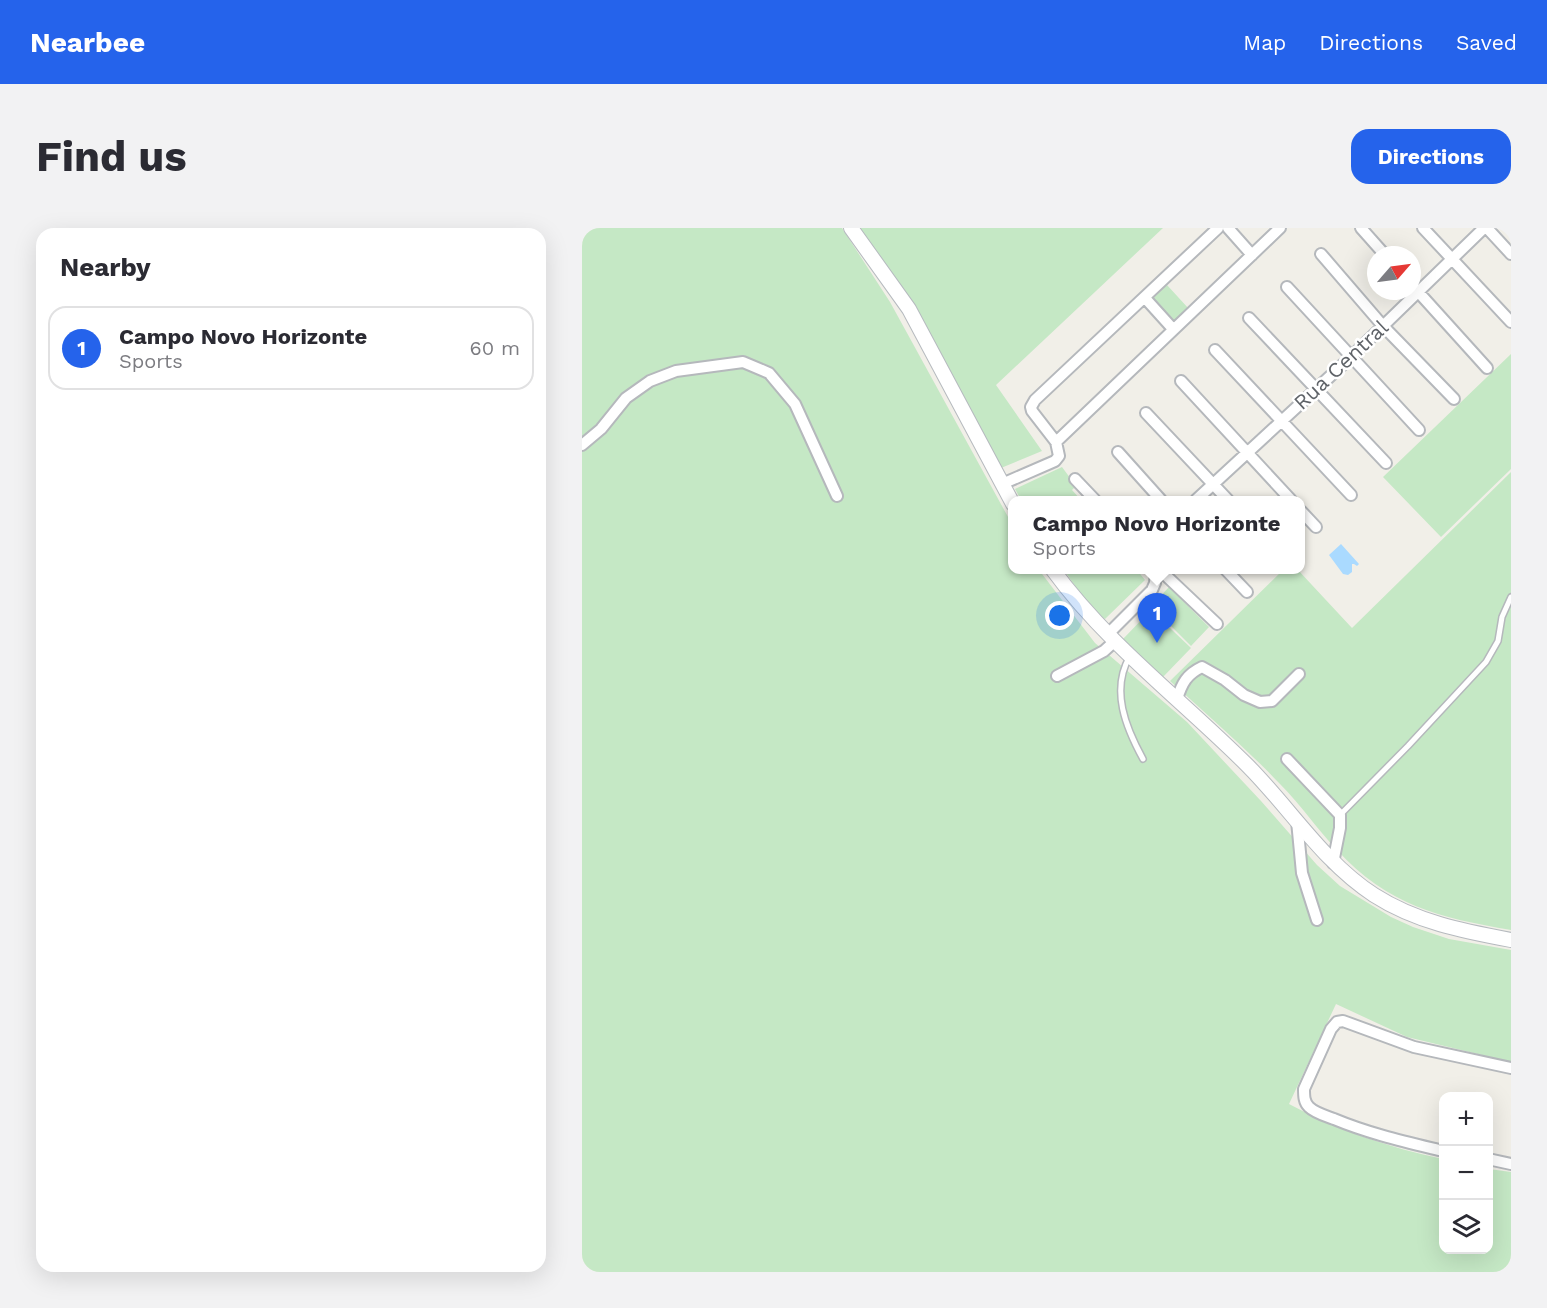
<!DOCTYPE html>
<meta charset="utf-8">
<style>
body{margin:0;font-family:"Work Sans",sans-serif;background:#f2f2f3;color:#2b2b33}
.controls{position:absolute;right:18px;bottom:18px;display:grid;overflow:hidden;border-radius:12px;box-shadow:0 6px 24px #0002}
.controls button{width:54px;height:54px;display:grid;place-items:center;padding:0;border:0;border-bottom:2px solid #e1e1e2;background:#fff;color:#2b2b33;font:30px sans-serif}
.compass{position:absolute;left:785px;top:18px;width:54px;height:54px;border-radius:50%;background:#fff;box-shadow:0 6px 24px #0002;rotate:62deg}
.you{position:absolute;left:478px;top:388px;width:21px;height:21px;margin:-15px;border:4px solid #fff;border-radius:50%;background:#1a73e8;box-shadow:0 0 0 9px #1a73e833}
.badge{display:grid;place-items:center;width:39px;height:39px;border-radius:50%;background:#2563eb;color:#fff;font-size:20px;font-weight:700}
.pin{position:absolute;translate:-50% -50px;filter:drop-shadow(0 2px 3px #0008)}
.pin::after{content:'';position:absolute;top:32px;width:21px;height:18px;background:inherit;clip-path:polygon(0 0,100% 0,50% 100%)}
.popup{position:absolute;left:426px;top:268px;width:297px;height:78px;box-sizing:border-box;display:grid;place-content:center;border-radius:12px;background:#fff;filter:drop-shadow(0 2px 4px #0005);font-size:20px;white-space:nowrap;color:#7c7c81}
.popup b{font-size:22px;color:#2b2b33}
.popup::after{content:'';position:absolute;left:50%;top:100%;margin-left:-12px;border:12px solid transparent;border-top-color:#fff}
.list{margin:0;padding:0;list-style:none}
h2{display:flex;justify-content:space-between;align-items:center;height:78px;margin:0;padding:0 24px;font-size:26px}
h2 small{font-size:20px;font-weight:400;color:#7c7c81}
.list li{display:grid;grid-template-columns:39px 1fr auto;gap:18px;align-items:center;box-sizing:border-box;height:84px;margin:0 12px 12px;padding:0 12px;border:2px solid #e1e1e2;border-radius:18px}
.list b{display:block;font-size:22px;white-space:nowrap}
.list p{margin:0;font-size:20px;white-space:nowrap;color:#7c7c81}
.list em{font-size:20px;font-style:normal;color:#7c7c81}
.icon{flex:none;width:33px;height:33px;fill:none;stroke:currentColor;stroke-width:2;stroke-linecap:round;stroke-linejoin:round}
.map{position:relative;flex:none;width:929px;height:1044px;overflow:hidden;border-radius:18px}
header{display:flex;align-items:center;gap:36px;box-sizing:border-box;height:84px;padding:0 30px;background:#2563eb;color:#fff}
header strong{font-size:28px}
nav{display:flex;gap:33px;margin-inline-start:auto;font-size:21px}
.intro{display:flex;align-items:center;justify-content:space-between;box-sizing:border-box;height:144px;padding:0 36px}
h1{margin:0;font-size:42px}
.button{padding:15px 27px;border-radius:18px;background:#2563eb;color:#fff;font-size:21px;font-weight:700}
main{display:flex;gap:36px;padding:0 36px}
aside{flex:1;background:#fff;border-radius:18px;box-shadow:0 6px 24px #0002}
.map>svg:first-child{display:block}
.green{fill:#c5e8c5}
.water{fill:#aadaff}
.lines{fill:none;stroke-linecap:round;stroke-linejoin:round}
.service-casing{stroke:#b5b8bc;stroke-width:8}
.minor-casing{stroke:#b5b8bc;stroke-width:14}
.secondary-casing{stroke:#b6babf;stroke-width:16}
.service{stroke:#fff;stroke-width:5}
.minor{stroke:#fff;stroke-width:10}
.secondary{stroke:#fff;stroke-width:14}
.labels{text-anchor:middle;stroke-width:5;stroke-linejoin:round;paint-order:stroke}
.street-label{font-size:21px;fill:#5f6368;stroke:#fff}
</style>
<header>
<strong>Nearbee</strong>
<nav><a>Map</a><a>Directions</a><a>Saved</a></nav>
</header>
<div class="intro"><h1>Find us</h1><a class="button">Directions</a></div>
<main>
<aside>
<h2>Nearby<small></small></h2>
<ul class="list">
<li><span class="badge">1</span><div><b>Campo Novo Horizonte</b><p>Sports</p></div><em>60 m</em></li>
</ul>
</aside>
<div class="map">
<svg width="929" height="1044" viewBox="0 0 929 1044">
<rect width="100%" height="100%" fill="#f1efe8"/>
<path class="green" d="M 0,0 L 260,0 L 308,74 L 431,298 L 431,342 L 457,342 L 513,415 L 605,494 L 679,573 L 735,637 L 758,658 L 809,689 L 831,699 L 867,711 L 929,722 L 929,834 L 825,809 L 754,776 L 707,876 C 756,902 808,920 861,931 L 861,1022 L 906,1022 L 907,941 L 929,944 L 929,1044 L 0,1044 Z
M 275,0 L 581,0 L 414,157 L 460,223 L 419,240 Z
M 585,57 L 607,81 L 592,94 L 570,71 Z
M 929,126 L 929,241 L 859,309 L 801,249 Z
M 480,239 L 494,258 L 490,262 L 499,272 L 439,272 L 433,261 Z
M 929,244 L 929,702 C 858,690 805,677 755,622 C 735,601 719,577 698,556 C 664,520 625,487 588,453 L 701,342 L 716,342 L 770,400 Z
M 482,342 L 555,342 L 563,352 L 523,391 L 511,384 Z
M 587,359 L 627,399 L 609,418 L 569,378 Z
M 569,382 L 609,420 L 581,449 L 541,411 Z"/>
<path class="water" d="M 759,316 L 777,336 L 775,338 L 772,336 L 770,336 L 770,344 L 766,347 L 761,346 L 747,327 Z"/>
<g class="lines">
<defs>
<path id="service" d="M 548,428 C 528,462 544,500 561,531
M 758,587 L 826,518 L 904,434 L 916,413 L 920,389 L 929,369"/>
<path id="minor" d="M 646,0 L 670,27
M 779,0 L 803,27
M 841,0 L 929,94
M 905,0 L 929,26
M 739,26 L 801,98 L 872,171
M 830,57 L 905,140
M 705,59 L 837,202
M 563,70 L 591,101
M 667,90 L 804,235
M 633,122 L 769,267
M 599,153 L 709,272
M 564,185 L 646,272
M 474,214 L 698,0
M 0,217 L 19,201 L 44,170 L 68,153 L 94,143 L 161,134 L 187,145 L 213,176 L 255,268
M 536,224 L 579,272
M 493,251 L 513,272
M 420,256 L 473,233 L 477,228 L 474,214 L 450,183 L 449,179 L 453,172 L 636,0
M 614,272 L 769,129 L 902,0
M 719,283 L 734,299
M 578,342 L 635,396
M 644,342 L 665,364
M 526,406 L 570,362 L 573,355 L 574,342
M 475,448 L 522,423 L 533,413
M 595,471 C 600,455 605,446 620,439 L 643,452 L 662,467 L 678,474 L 690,473 L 717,446
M 705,531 L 758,587 L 758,600 L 751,635
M 715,593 L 720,645 L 735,692
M 861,923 C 824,914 788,906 752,891 C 744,888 733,885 727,879 C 722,874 722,868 722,861 L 749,801 L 755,794 L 761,793 L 832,819 L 929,840
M 906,931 L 929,936"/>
<path id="secondary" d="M 269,0 L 327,81 L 431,276
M 471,342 C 525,416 601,473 666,538 C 708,580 741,634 792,667 C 834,694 881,703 929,712"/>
</defs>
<use href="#service" class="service-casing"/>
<use href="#minor" class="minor-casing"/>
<use href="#secondary" class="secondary-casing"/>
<use href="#service" class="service"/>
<use href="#minor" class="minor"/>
<use href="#secondary" class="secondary"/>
</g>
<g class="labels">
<g class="street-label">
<text transform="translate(759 137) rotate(-43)" y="7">Rua Central</text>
</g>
</g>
</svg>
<div class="controls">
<button>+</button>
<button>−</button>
<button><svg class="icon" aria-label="layers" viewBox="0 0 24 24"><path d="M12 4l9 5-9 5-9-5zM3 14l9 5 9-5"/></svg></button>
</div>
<svg class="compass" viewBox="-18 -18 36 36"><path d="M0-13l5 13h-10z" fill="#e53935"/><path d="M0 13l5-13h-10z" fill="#7c7c81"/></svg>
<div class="you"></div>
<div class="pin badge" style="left:575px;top:415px">1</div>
<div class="popup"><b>Campo Novo Horizonte</b>Sports</div>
</div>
</main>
